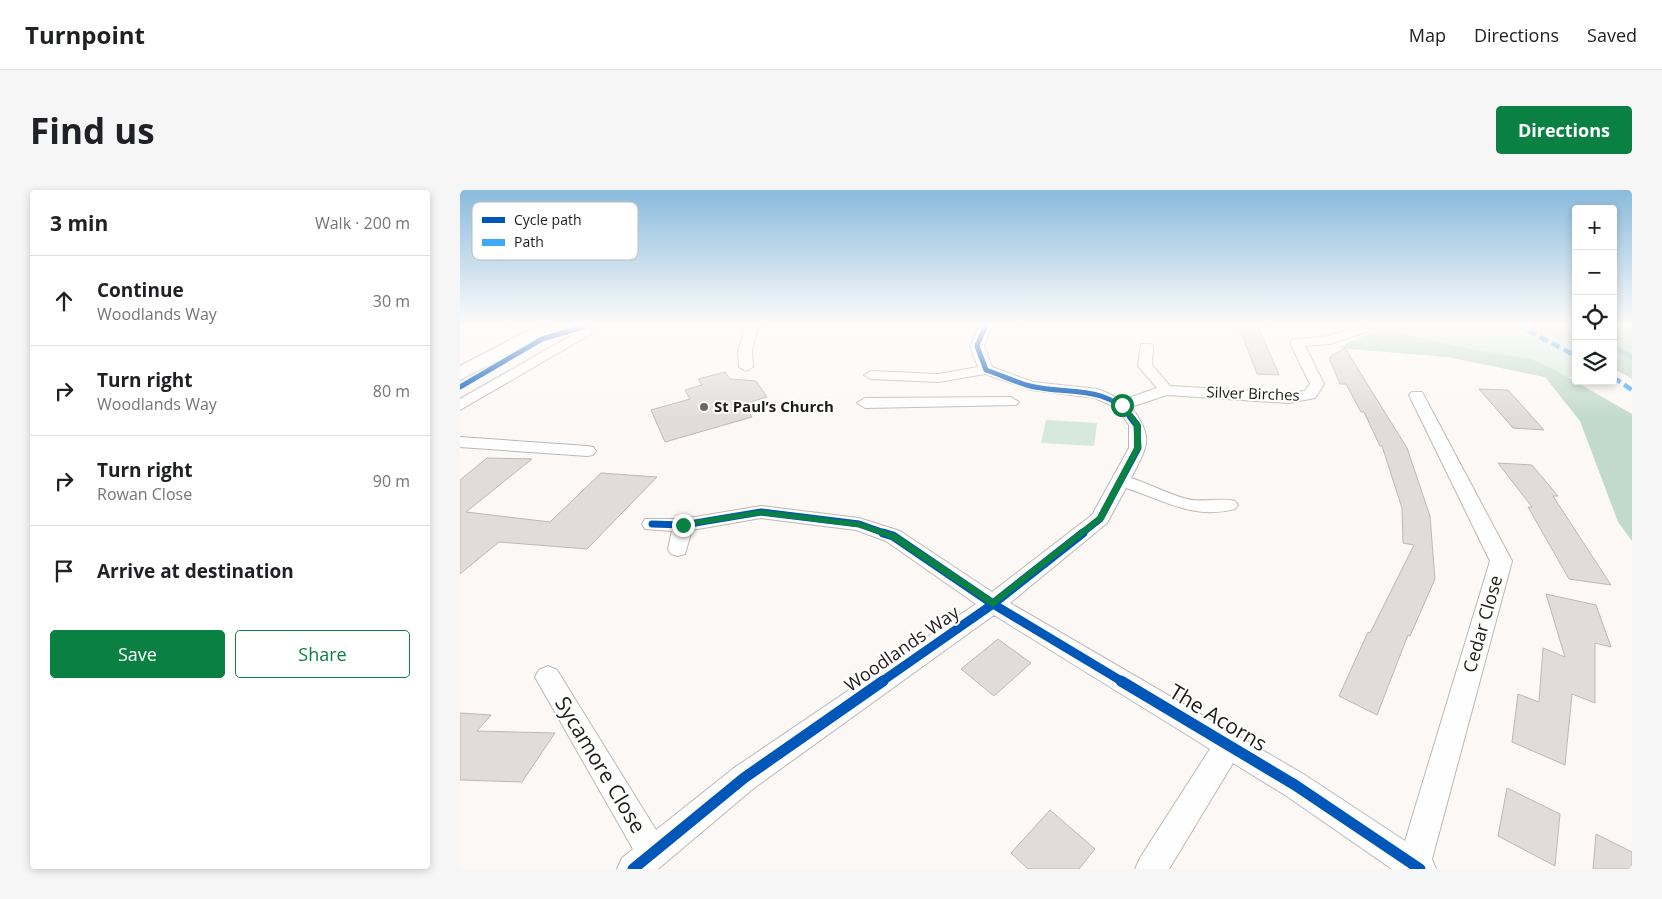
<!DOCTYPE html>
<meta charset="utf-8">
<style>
body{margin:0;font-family:"Open Sans",sans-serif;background:#f6f6f6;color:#202124}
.controls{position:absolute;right:15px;top:15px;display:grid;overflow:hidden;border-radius:5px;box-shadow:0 2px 8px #0003}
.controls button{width:45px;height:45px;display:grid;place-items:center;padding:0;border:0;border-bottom:1px solid #e0e0e0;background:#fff;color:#202124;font:25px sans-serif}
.stop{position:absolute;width:15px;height:15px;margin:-11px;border:4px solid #0b8043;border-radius:50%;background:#fff}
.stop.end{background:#0b8043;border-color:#fff;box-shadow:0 1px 5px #0008}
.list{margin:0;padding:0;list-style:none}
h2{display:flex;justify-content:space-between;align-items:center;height:65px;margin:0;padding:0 20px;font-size:21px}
h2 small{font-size:16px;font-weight:400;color:#757577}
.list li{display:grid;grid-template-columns:32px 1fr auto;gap:15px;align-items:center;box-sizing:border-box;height:90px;padding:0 20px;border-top:1px solid #e0e0e0}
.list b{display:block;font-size:19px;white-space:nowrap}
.list p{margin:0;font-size:16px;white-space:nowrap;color:#757577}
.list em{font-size:16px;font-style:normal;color:#757577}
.actions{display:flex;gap:10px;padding:15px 20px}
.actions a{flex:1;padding:11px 0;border:1px solid #0b8043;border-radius:5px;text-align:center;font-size:18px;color:#0b8043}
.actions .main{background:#0b8043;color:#fff}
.icon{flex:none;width:28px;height:28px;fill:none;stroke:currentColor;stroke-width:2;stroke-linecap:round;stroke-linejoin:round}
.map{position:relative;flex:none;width:1172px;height:679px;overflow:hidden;border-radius:5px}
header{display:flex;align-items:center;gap:30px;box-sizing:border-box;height:70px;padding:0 25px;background:#fff;border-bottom:1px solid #e0e0e0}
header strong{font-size:24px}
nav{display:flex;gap:28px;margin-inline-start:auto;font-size:18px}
.intro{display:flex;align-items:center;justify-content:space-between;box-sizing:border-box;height:120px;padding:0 30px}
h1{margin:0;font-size:35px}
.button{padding:12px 22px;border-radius:5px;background:#0b8043;color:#fff;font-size:18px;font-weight:700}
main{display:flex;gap:30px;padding:0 30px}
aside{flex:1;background:#fff;border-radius:5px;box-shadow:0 2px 8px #0003}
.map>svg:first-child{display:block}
.green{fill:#d7e9dd}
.forest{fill:#c2dacb}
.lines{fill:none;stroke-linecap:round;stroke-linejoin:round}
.stream{stroke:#9ec5cd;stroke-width:5}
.building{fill:#e1dcd9;stroke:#bcb8b5}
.minor-casing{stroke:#bcb8b5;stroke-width:2}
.secondary-casing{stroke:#bcb8b5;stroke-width:2}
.minor{fill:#fffefe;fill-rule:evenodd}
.secondary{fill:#fffefe;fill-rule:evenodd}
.quiet{stroke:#3fa9f5;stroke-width:4.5;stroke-dasharray:9 4.5;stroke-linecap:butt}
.cycleway-far3-casing{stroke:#fff;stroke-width:8}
.cycleway-far2-casing{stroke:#fff;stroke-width:9}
.cycleway-far1-casing{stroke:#fff;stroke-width:12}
.cycleway-casing{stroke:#fff;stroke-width:14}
.cycleway-far3{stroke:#0057b8;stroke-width:5}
.cycleway-far2{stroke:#0057b8;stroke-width:7}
.cycleway-far1{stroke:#0057b8;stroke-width:9}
.cycleway{stroke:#0057b8;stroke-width:11}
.route{fill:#0b8043}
.poi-dot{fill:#6d6866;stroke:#fff;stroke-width:2}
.labels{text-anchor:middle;stroke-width:4;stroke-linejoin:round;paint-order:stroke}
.far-street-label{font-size:15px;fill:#201b18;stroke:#fff}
.far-poi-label{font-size:15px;font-weight:bold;fill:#201b18;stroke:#fff;text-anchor:start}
.street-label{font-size:18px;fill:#201b18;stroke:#fff}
.near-street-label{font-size:21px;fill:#201b18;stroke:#fff}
.key{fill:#fff;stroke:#bcbbba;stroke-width:1}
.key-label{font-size:14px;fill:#201b18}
</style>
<header>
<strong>Turnpoint</strong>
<nav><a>Map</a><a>Directions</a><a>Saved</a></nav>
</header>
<div class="intro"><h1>Find us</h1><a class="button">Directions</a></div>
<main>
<aside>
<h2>3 min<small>Walk · 200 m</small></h2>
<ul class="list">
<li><svg class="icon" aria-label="ahead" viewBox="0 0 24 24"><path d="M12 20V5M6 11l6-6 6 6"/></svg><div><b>Continue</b><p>Woodlands Way</p></div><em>30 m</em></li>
<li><svg class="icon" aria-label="right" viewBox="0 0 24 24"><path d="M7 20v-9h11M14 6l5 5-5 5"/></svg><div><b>Turn right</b><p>Woodlands Way</p></div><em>80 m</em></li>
<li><svg class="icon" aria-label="right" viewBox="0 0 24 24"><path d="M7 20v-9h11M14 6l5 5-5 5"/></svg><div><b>Turn right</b><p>Rowan Close</p></div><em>90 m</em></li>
<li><svg class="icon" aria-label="arrive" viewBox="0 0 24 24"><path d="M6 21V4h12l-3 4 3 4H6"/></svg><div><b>Arrive at destination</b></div></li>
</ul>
<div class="actions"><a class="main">Save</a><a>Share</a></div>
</aside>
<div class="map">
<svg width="1172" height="679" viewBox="0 0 1172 679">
<rect width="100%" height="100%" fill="#fcf8f6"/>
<path class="green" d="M 915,134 L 1101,134 L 1116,141 L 1116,187 L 1085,187 L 988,167 L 878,158 L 921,138 Z
M 586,230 L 637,233 L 634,256 L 581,253 Z"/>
<path class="forest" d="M 1071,134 L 1116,134 L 1116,157 Z
M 1153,134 L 1172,134 L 1172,189 L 1153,178 Z
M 922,138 L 993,156 L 1071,169 L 1097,181 L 1172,224 L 1172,351 L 1158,332 L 1120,231 L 1085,187 L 988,167 L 878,158 Z"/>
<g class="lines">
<path class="stream" d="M 1108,134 L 1116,138
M 1153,157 L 1172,167"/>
</g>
<path class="building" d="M 778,134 L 797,134 L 819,185 L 797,184 Z
M 885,158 L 947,258 L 970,326 L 975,389 L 950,446 L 948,445 L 917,525 L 879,506 L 908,442 L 910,443 L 954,355 L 943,353 L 942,318 L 922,256 L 920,256 L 904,222 L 901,222 L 886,194 L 880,194 L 869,168 L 872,168 L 871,166 Z
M 265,182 L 270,189 L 296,191 L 307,207 L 284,214 L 292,227 L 205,252 L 191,220 L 230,209 L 225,200 L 242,195 L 238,189 Z
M 1019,199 L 1048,200 L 1084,240 L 1053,238 Z
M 27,268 L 72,269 L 6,322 L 90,332 L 141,283 L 197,287 L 127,359 L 39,352 L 0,384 L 0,290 Z
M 1038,273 L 1072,275 L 1098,306 L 1093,306 L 1151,395 L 1109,389 L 1068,317 L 1072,317 Z
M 1086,404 L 1136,415 L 1151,457 L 1135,453 L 1135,513 L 1112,504 L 1105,575 L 1052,552 L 1058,504 L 1079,512 L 1083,458 L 1105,467 Z
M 538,449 L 571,473 L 534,506 L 501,479 Z
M 0,523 L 31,525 L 17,541 L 95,543 L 62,592 L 0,590 Z
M 1047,598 L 1100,624 L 1095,676 L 1038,646 Z
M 590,620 L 635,659 L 619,679 L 568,679 L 551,663 Z
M 1136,644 L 1172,662 L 1172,679 L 1133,679 Z"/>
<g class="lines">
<defs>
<path id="minor" d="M 286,134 L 298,134 L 292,161 L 293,177 L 286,181 L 279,177 L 278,161 Z
M 520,134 L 532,134 L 524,156 L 532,177 L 573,192 L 638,199 L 663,210 L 697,198 L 678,176 L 681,154 L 691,154 L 693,157 L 692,175 L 710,196 L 829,203 L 845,201 L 850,194 L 830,153 L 832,150 L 868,146 L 901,135 L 909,135 L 911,138 L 909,141 L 870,154 L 845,156 L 864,194 L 855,208 L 829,213 L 707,205 L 671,217 C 695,248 687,257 671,288 C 690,294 708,304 727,309 C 743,313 759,307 775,311 L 778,315 L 775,319 C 733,330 704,310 666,298 L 647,333 L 550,413 L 845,585 L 945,651 L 1030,371 L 949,205 L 952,202 L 962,202 L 1052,371 L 972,669 L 976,679 L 932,679 L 825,605 L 773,573 L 709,679 L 675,679 L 680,668 L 750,559 L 534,425 L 294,598 L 198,679 L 157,679 L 162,668 L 173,659 L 79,494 L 75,487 L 79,480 L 88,476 L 97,480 L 196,640 L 274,578 L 516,414 L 426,351 L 396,340 L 301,328 L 232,340 L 225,364 L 218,366 L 211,364 L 208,359 L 212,341 L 185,339 L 182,334 L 185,329 L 223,329 L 301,316 L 399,328 L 440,341 L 532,402 L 632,325 L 669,258 L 669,235 L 657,218 L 635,208 L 571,200 L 525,184 L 478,192 L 411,189 L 404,185 L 411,181 L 478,184 L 518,177 L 510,156 Z
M 126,137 L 132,141 L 131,144 L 0,220 L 0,209 Z
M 551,207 L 559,212 L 556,215 L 405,218 L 397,213 L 405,208 Z
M 0,247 L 127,256 L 133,257 L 136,261 L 133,265 L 127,266 L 0,257 Z"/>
<path id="secondary" d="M 80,134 L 102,134 L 99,138 L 0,190 L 0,176 Z"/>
</defs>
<use href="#minor" class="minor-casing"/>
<use href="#secondary" class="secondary-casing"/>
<use href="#minor" class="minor"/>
<use href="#secondary" class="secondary"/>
<path class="quiet" d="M 1056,134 L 1116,166
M 1153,187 L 1172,200"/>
<defs>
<path id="cycleway-far3" d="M 526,134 L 517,156 L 526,180 C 541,185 555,192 570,196 C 606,205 646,194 671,227
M 0,197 L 82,149 L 133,134"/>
<path id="cycleway-far2" d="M 192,334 L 223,335 L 301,322 L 399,334 L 427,344
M 621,344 L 640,329 L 678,258 L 677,235 L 670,226"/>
<path id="cycleway-far1" d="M 423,343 L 433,346 L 533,414 L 663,492
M 421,492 L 533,414 L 623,343"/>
<path id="cycleway" d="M 661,491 L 835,595 L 960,679
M 173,679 L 284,588 L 423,491"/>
</defs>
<use href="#cycleway-far3" class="cycleway-far3-casing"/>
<use href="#cycleway-far2" class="cycleway-far2-casing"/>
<use href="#cycleway-far1" class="cycleway-far1-casing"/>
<use href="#cycleway" class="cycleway-casing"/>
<use href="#cycleway-far3" class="cycleway-far3"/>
<use href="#cycleway-far2" class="cycleway-far2"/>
<use href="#cycleway-far1" class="cycleway-far1"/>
<use href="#cycleway" class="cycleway"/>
</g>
<linearGradient id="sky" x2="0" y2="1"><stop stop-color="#8abbdd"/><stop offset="0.59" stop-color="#fefcfb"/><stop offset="1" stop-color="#fefcfb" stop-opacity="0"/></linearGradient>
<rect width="1172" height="229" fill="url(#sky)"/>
<path class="route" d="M 660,214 L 664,214 L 681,235 L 681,258 L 644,329 L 533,417 L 430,348 L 398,337 L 301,325 L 223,337 L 219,335 L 223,332 L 301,320 L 399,332 L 436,344 L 533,409 L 637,327 L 674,258 L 674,235 Z"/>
<circle class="poi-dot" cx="244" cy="217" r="5"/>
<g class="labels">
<g class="far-street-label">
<text transform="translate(793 204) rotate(2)" y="5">Silver Birches</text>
</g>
<g class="far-poi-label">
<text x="254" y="222">St Paul’s Church</text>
</g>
<g class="street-label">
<text transform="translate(1023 434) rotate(-74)" y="6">Cedar Close</text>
<text transform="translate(442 459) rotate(-35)" y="6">Woodlands Way</text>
</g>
<g class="near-street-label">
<text transform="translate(758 528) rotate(31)" y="7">The Acorns</text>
<text transform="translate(140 575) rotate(59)" y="7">Sycamore Close</text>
</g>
</g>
<rect x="12" y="12" width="166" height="58" rx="8" class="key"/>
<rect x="22" y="27" width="23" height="6" fill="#0057b8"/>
<rect x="22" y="49" width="23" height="7" fill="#3fa9f5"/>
<g class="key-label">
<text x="54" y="35">Cycle path</text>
<text x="54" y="57">Path</text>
</g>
</svg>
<div class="controls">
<button>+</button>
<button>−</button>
<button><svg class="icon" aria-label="locate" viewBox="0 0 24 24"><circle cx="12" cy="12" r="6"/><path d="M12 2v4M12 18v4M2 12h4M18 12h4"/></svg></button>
<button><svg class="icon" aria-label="layers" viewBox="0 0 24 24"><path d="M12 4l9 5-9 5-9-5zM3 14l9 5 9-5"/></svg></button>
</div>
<div class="stop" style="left:662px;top:215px"></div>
<div class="stop end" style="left:223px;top:335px"></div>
</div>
</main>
